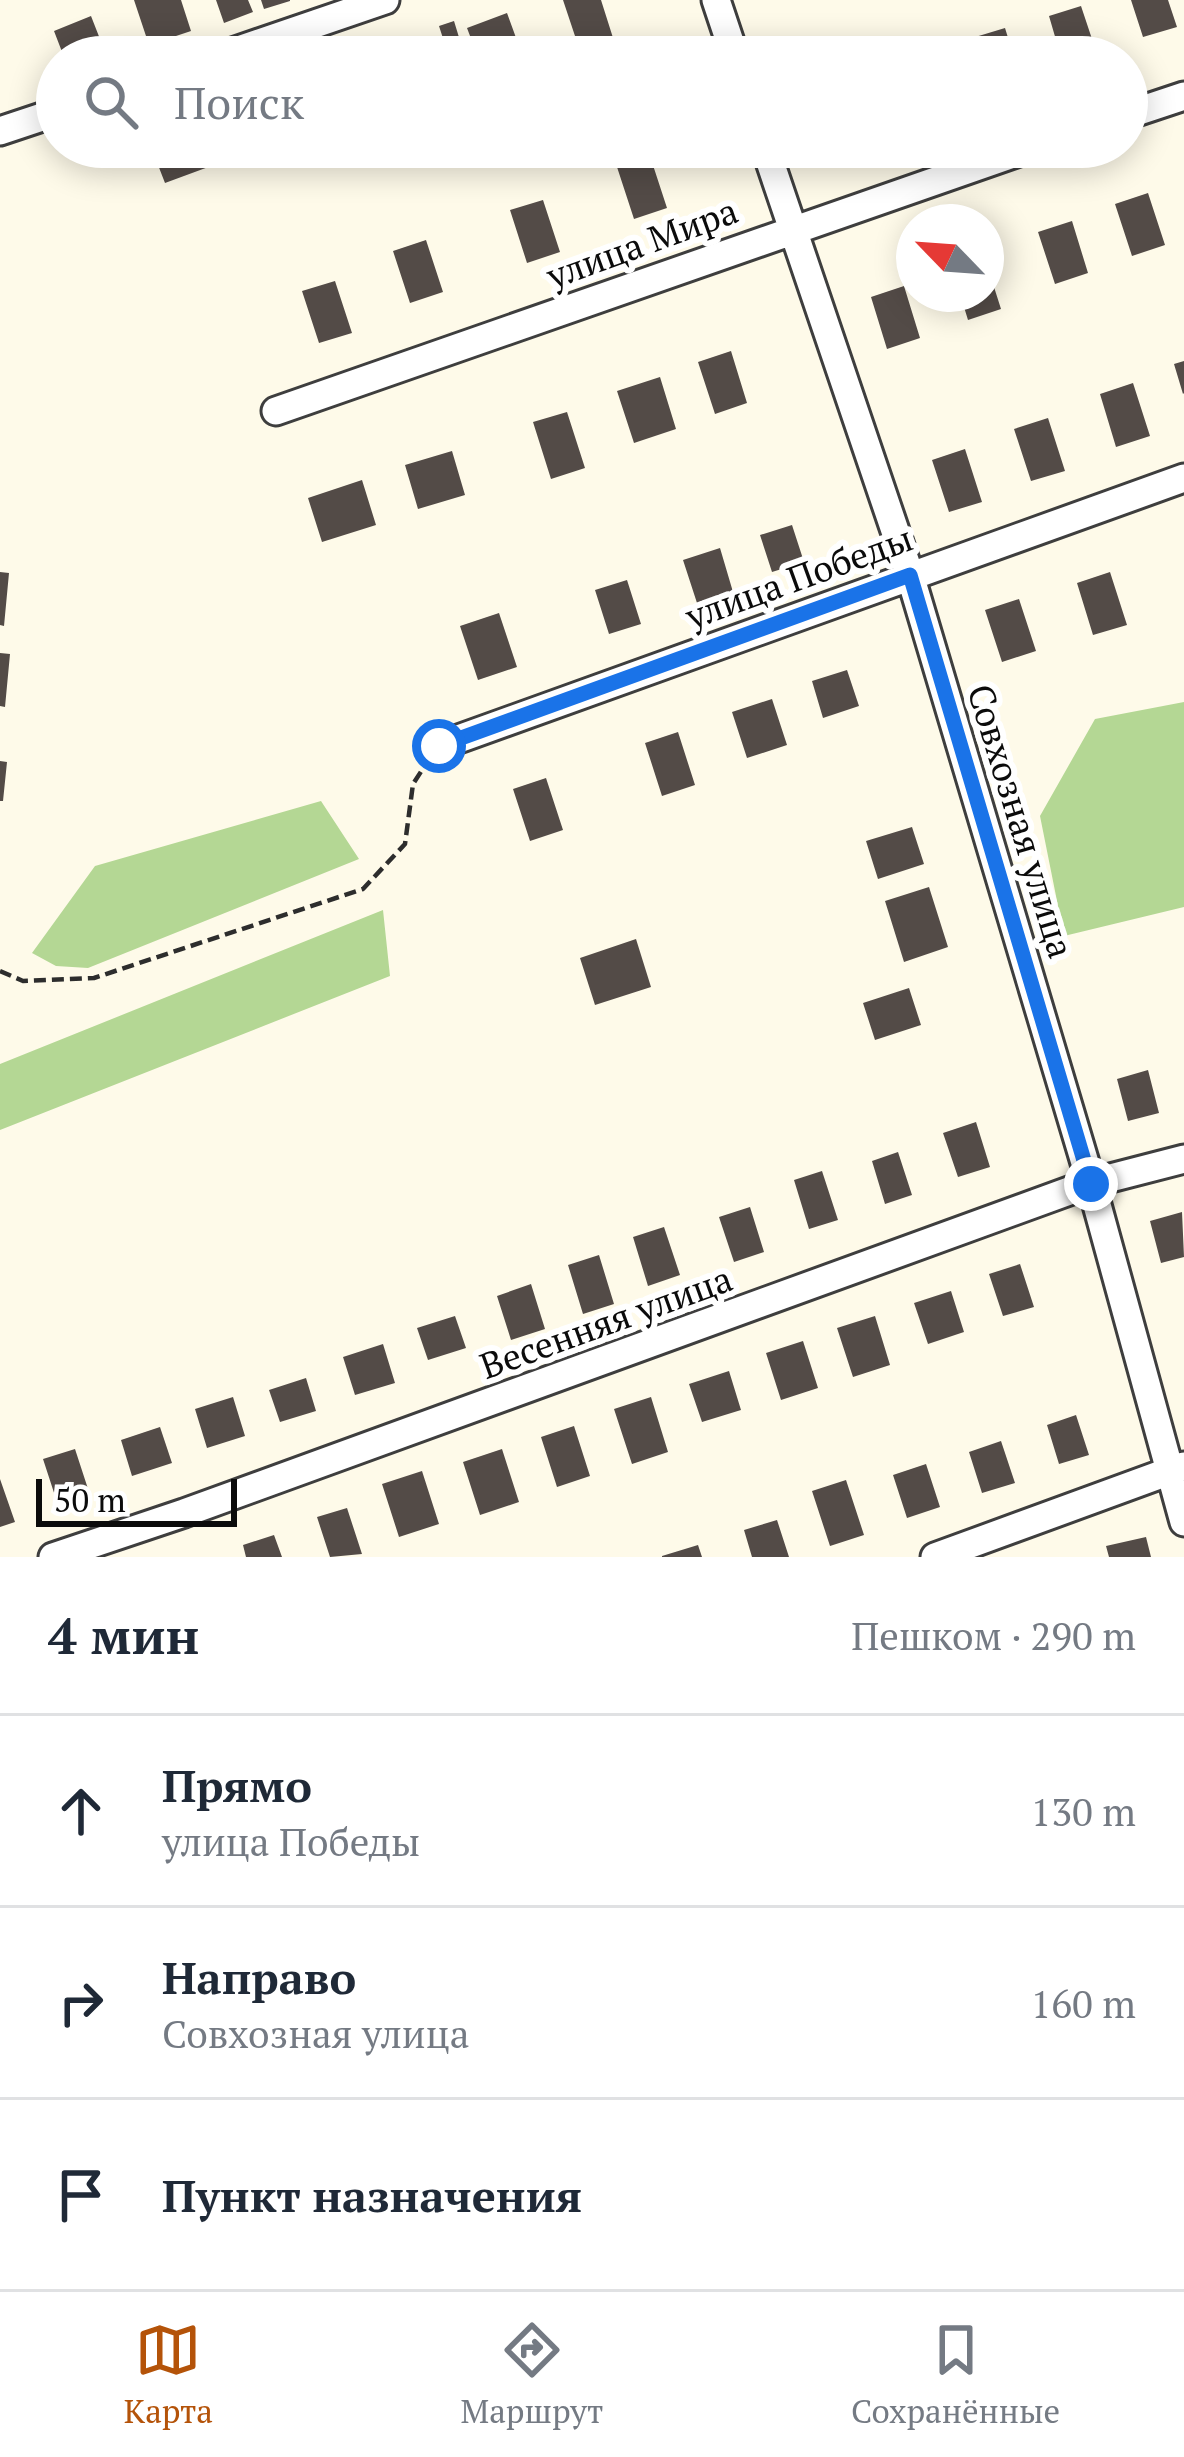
<!DOCTYPE html>
<html lang="ru">
<meta charset="utf-8">
<style>
body{margin:0;font-family:"PT Serif",serif;background:#f6f6f7;color:#1f2937}
.compass{position:absolute;left:896px;top:204px;width:108px;height:108px;border-radius:50%;background:#fff;box-shadow:0 6px 30px #0003;rotate:295deg}
.scale{position:absolute;left:36px;bottom:30px;width:201px;box-sizing:border-box;padding-left:12px;border:6px solid #0b0b0b;border-top:0;font-size:33px;line-height:42px;white-space:nowrap;color:#0b0b0b;-webkit-text-stroke:9px #fff;paint-order:stroke}
.stop{position:absolute;width:36px;height:36px;margin:-27px;border:9px solid #1a73e8;border-radius:50%;background:#fff}
.stop.end{background:#1a73e8;border-color:#fff;box-shadow:0 3px 12px #0008}
.list{margin:0;padding:0;list-style:none}
h2{display:flex;justify-content:space-between;align-items:center;height:156px;margin:0;padding:0 48px;font-size:51px}
h2 small{font-size:39px;font-weight:400;color:#747a83}
.list li{display:grid;grid-template-columns:78px 1fr auto;gap:36px;align-items:center;box-sizing:border-box;height:192px;padding:0 48px;border-top:3px solid #e0e1e3}
.list b{display:block;font-size:45px;white-space:nowrap}
.list p{margin:0;font-size:39px;white-space:nowrap;color:#747a83}
.list em{font-size:39px;font-style:normal;color:#747a83}
.icon{flex:none;width:66px;height:66px;fill:none;stroke:currentColor;stroke-width:2;stroke-linecap:round;stroke-linejoin:round}
.map{position:relative;flex:none;width:1184px;height:1557px;overflow:hidden}
.search{position:absolute;background:#fff;box-shadow:0 6px 30px #0003;left:36px;right:36px;top:36px;height:132px;display:flex;align-items:center;gap:30px;box-sizing:border-box;padding:0 42px;border-radius:66px;color:#747a83;font-size:45px}
.sheet{height:732px;background:#fff}
nav{display:flex;justify-content:space-around;align-items:center;box-sizing:border-box;height:168px;border-top:3px solid #e0e1e3;background:#fff;font-size:33px;color:#747a83}
nav a{display:grid;justify-items:center;gap:6px}
nav .on{color:#b45309}
.map>svg:first-child{display:block}
.forest{fill:#b4d794}
.building{fill:#534b47}
.lines{fill:none;stroke-linecap:round;stroke-linejoin:round}
.minor-casing{stroke:#3e3e3e;stroke-width:33}
.path{stroke:#2d2d2d;stroke-width:4.5;stroke-dasharray:12 6;stroke-linecap:butt}
.minor{stroke:#fff;stroke-width:27}
.route{stroke:#1a73e8;stroke-width:15}
.labels{text-anchor:middle;stroke-width:12;stroke-linejoin:round;paint-order:stroke}
.street-label{font-size:36px;fill:#0b0b0b;stroke:#fff}
</style>
<div class="map">
<svg width="1184" height="1557" viewBox="0 0 1184 1557">
<rect width="100%" height="100%" fill="#fefae9"/>
<path class="forest" d="M 1184,702 L 1184,907 L 1064,936 L 1040,816 L 1095,719 Z
M 321,801 L 359,859 L 88,968 L 56,966 L 32,953 L 95,866 Z
M 383,910 L 390,976 L 0,1130 L 0,1064 Z"/>
<path class="building" d="M 134,0 L 181,0 L 191,31 L 149,45 Z
M 216,0 L 248,0 L 253,12 L 224,23 Z
M 261,0 L 290,0 L 290,1 L 264,9 Z
M 563,0 L 601,0 L 614,41 L 600,46 L 604,57 L 582,57 Z
M 1131,0 L 1168,0 L 1177,27 L 1143,37 Z
M 1081,6 L 1098,57 L 1061,57 L 1049,16 Z
M 507,13 L 523,57 L 478,57 L 467,28 Z
M 91,16 L 107,57 L 64,57 L 54,31 Z
M 454,21 L 465,57 L 449,57 L 439,26 Z
M 1005,28 L 1014,57 L 978,57 L 972,38 Z
M 151,147 L 226,147 L 230,159 L 165,183 Z
M 360,147 L 425,147 L 425,148 L 367,167 Z
M 650,156 L 667,208 L 634,219 L 617,167 Z
M 1148,193 L 1165,245 L 1132,256 L 1115,204 Z
M 543,200 L 560,252 L 527,263 L 510,210 Z
M 1072,221 L 1088,273 L 1055,284 L 1038,232 Z
M 426,240 L 443,292 L 410,303 L 393,251 Z
M 987,265 L 1001,309 L 968,320 L 960,294 L 986,294 Z
M 335,281 L 352,333 L 319,343 L 302,291 Z
M 904,286 L 920,338 L 887,349 L 871,297 Z
M 731,351 L 747,403 L 715,414 L 698,362 Z
M 1184,361 L 1184,393 L 1183,394 L 1174,364 Z
M 660,377 L 676,429 L 634,443 L 617,391 Z
M 1133,383 L 1150,436 L 1116,447 L 1100,394 Z
M 567,412 L 585,468 L 551,479 L 533,422 Z
M 1048,418 L 1065,471 L 1031,481 L 1014,429 Z
M 965,449 L 982,502 L 949,512 L 932,460 Z
M 452,451 L 465,495 L 418,509 L 405,465 Z
M 362,480 L 376,525 L 322,542 L 308,498 Z
M 792,525 L 804,562 L 772,572 L 760,535 Z
M 720,548 L 733,592 L 697,603 L 683,560 Z
M 0,572 L 9,573 L 4,626 L 0,625 Z
M 1110,572 L 1127,625 L 1093,635 L 1077,583 Z
M 627,580 L 641,624 L 609,634 L 595,590 Z
M 1019,599 L 1036,651 L 1002,662 L 985,610 Z
M 499,613 L 517,667 L 478,680 L 460,626 Z
M 0,653 L 10,654 L 5,707 L 0,706 Z
M 847,670 L 859,706 L 823,718 L 812,681 Z
M 772,699 L 787,745 L 747,758 L 732,712 Z
M 678,732 L 695,785 L 662,796 L 645,743 Z
M 0,761 L 7,762 L 3,801 L 0,801 Z
M 546,778 L 563,830 L 530,841 L 513,789 Z
M 912,827 L 924,864 L 878,879 L 866,841 Z
M 929,887 L 948,947 L 904,962 L 885,901 Z
M 636,939 L 651,987 L 595,1005 L 580,958 Z
M 909,988 L 921,1025 L 875,1040 L 863,1003 Z
M 1148,1070 L 1159,1113 L 1128,1121 L 1117,1079 Z
M 976,1122 L 990,1167 L 958,1177 L 943,1133 Z
M 898,1152 L 912,1195 L 885,1204 L 872,1161 Z
M 822,1171 L 838,1220 L 809,1229 L 794,1180 Z
M 750,1207 L 764,1252 L 734,1262 L 719,1217 Z
M 1182,1212 L 1184,1257 L 1161,1263 L 1150,1221 Z
M 664,1227 L 680,1275 L 648,1286 L 633,1237 Z
M 599,1255 L 614,1304 L 583,1314 L 568,1265 Z
M 1020,1264 L 1034,1307 L 1003,1316 L 989,1274 Z
M 531,1284 L 545,1329 L 511,1340 L 497,1296 Z
M 951,1291 L 964,1332 L 928,1344 L 914,1303 Z
M 455,1316 L 466,1348 L 428,1360 L 417,1328 Z
M 875,1316 L 890,1365 L 853,1377 L 837,1328 Z
M 803,1341 L 818,1388 L 781,1400 L 766,1353 Z
M 383,1344 L 395,1383 L 355,1395 L 343,1357 Z
M 729,1371 L 741,1410 L 702,1422 L 689,1384 Z
M 306,1378 L 316,1411 L 280,1422 L 269,1390 Z
M 233,1397 L 245,1436 L 207,1448 L 195,1409 Z
M 651,1397 L 668,1452 L 632,1464 L 614,1409 Z
M 1076,1415 L 1089,1455 L 1059,1464 L 1047,1425 Z
M 574,1426 L 590,1476 L 557,1487 L 541,1437 Z
M 160,1427 L 172,1463 L 132,1476 L 121,1440 Z
M 1001,1441 L 1015,1483 L 982,1493 L 969,1452 Z
M 75,1449 L 90,1495 L 58,1505 L 43,1459 Z
M 502,1449 L 519,1502 L 480,1515 L 463,1462 Z
M 926,1464 L 940,1507 L 907,1518 L 893,1475 Z
M 422,1471 L 439,1524 L 399,1537 L 382,1484 Z
M 0,1479 L 15,1522 L 0,1527 Z
M 846,1480 L 864,1535 L 830,1546 L 812,1491 Z
M 347,1508 L 362,1554 L 330,1557 L 317,1517 Z
M 777,1520 L 789,1557 L 752,1557 L 744,1530 Z
M 274,1535 L 282,1557 L 246,1557 L 243,1545 Z
M 1146,1537 L 1151,1557 L 1109,1557 L 1106,1546 Z
M 698,1545 L 702,1557 L 662,1557 L 662,1556 Z"/>
<g class="lines">
<defs>
<path id="minor" d="M 716,0 L 735,57
M 218,57 L 385,0
M 1127,115 L 1184,96
M 0,131 L 57,112
M 765,147 L 910,575 L 1091,1183 L 1184,1522
M 276,411 L 1033,147
M 439,746 L 1184,478
M 53,1557 L 184,1513 L 1091,1183 L 1184,1159
M 935,1557 L 1184,1466"/>
</defs>
<use href="#minor" class="minor-casing"/>
<path class="path" d="M 0,971 L 23,981 L 94,978 L 363,889 L 405,844 L 413,784 L 424,767"/>
<use href="#minor" class="minor"/>
</g>
<g class="lines">
<path class="route" d="M 439,746 L 910,575 L 1091,1184"/>
</g>
<g class="labels">
<g class="street-label">
<text transform="translate(642 243) rotate(-20)" y="13">улица Мира</text>
<text transform="translate(799 577) rotate(-20)" y="13">улица Победы</text>
<text transform="translate(1021 821) rotate(73)" y="13">Совхозная улица</text>
<text transform="translate(606 1322) rotate(-20)" y="13">Весенняя улица</text>
</g>
</g>
</svg>
<svg class="compass" viewBox="-18 -18 36 36"><path d="M0-13l5 13h-10z" fill="#e53935"/><path d="M0 13l5-13h-10z" fill="#747a83"/></svg>
<div class="scale">50 m</div>
<div class="stop" style="left:439px;top:746px"></div>
<div class="stop end" style="left:1091px;top:1184px"></div>
<div class="search"><svg class="icon" aria-label="search" viewBox="0 0 24 24"><circle cx="10" cy="10" r="6"/><path d="M15 15l6 6"/></svg>Поиск</div>
</div>
<section class="sheet">
<h2>4 мин<small>Пешком · 290 m</small></h2>
<ul class="list">
<li><svg class="icon" aria-label="ahead" viewBox="0 0 24 24"><path d="M12 20V5M6 11l6-6 6 6"/></svg><div><b>Прямо</b><p>улица Победы</p></div><em>130 m</em></li>
<li><svg class="icon" aria-label="right" viewBox="0 0 24 24"><path d="M7 20v-9h11M14 6l5 5-5 5"/></svg><div><b>Направо</b><p>Совхозная улица</p></div><em>160 m</em></li>
<li><svg class="icon" aria-label="arrive" viewBox="0 0 24 24"><path d="M6 21V4h12l-3 4 3 4H6"/></svg><div><b>Пункт назначения</b></div></li>
</ul>
</section>
<nav>
<a class="on"><svg class="icon" aria-label="map" viewBox="0 0 24 24"><path d="M3 6l6-2 6 2 6-2v14l-6 2-6-2-6 2zM9 4v14M15 6v14"/></svg>Карта</a>
<a><svg class="icon" aria-label="directions" viewBox="0 0 24 24"><path d="M12 3l9 9-9 9-9-9zM9 14v-3h6M13 9l2 2-2 2"/></svg>Маршрут</a>
<a><svg class="icon" aria-label="saved" viewBox="0 0 24 24"><path d="M7 4h10v16l-5-4-5 4z"/></svg>Сохранённые</a>
</nav>
